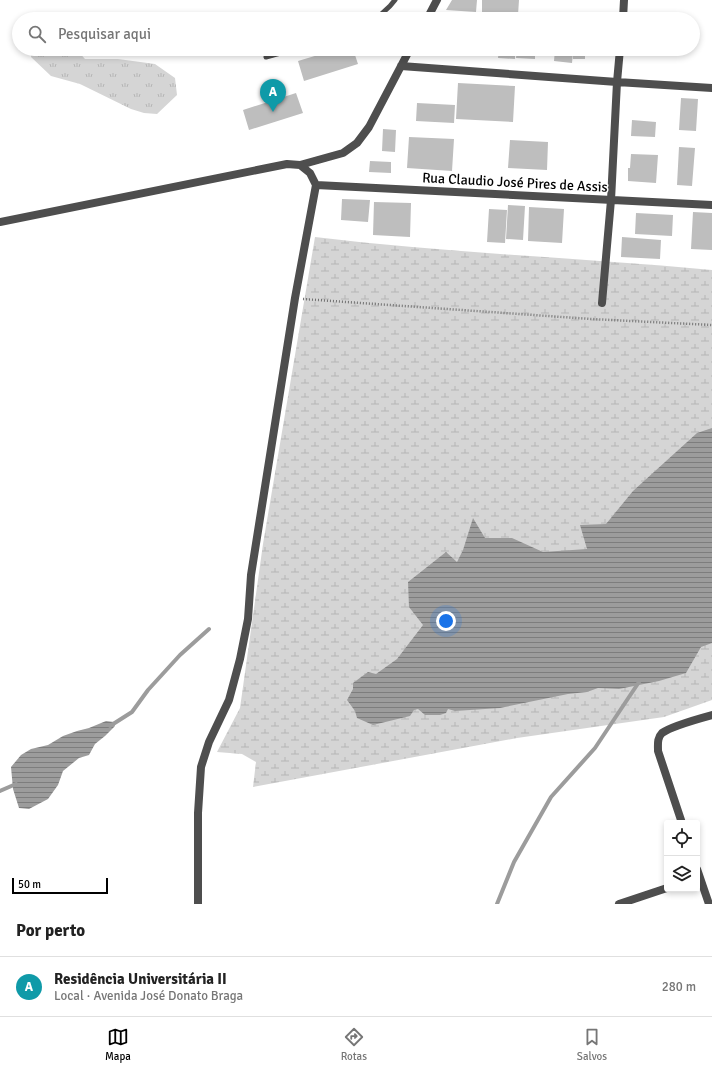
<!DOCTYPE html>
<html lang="pt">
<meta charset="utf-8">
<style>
body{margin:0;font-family:Signika,sans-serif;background:#f6f6f6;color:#222}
.controls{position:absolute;right:12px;bottom:12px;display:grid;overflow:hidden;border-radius:4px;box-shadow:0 2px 6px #0003}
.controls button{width:36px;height:36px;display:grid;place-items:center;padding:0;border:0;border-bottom:1px solid #e0e0e0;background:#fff;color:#222;font:20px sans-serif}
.scale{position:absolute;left:12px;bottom:10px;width:96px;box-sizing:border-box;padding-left:4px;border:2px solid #000;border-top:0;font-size:11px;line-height:14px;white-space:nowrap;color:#000;-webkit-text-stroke:3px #fff;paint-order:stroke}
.you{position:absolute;left:446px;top:621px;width:14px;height:14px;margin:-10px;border:3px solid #fff;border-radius:50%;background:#1a73e8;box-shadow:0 0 0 6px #1a73e833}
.badge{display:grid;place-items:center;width:26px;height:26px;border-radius:50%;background:#000;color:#fff;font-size:13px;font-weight:700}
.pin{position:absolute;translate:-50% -33px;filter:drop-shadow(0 1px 2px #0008)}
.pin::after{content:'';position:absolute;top:21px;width:14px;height:12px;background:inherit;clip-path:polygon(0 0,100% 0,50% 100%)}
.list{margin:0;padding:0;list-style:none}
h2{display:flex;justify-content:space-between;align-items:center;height:52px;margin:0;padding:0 16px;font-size:17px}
h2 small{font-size:13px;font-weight:400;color:#767676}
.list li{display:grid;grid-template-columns:26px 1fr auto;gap:12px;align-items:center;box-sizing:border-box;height:60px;padding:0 16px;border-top:1px solid #e0e0e0}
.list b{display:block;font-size:15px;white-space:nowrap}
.list p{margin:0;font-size:13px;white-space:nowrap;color:#767676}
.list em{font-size:13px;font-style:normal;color:#767676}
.icon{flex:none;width:22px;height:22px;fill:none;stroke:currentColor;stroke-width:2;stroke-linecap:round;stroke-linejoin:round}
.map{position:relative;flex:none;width:712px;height:904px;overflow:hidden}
.search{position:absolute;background:#fff;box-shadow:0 2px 6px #0003;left:12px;right:12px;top:12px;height:44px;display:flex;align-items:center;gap:10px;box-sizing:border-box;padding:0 14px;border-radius:22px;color:#767676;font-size:15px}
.sheet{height:112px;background:#fff}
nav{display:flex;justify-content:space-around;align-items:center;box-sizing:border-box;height:56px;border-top:1px solid #e0e0e0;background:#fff;font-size:11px;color:#767676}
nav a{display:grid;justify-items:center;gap:2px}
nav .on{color:#000}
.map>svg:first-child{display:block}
.grass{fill:url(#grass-tufts)}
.wetland{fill:url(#wetland-marsh)}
.water{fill:url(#water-rules)}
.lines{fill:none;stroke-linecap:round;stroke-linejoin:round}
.stream{stroke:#9c9c9c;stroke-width:4}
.building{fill:#bebebe}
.path{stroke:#707070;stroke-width:2.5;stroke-dasharray:1 2;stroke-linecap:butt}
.service{stroke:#4e4e4e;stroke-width:5}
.minor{stroke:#4e4e4e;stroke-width:8}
.labels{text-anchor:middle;stroke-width:3;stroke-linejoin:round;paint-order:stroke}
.street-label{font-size:14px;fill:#000;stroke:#fff}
</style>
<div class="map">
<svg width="712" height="904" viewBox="0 0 712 904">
<defs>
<pattern id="grass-tufts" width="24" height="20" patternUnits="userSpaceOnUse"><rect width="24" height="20" fill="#d5d5d5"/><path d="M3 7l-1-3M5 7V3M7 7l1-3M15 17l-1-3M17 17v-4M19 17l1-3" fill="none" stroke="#b5b5b5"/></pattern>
<pattern id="wetland-marsh" width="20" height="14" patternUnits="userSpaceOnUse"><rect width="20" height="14" fill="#d5d5d5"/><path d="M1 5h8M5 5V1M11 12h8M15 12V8" fill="none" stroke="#b5b5b5"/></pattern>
<pattern id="water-rules" width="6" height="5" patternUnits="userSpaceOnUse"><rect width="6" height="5" fill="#9c9c9c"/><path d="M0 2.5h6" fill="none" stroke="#7d7d7d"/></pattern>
</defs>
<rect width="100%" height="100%" fill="#fff"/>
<path class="grass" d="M 32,49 L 76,49 L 85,59 L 118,59 L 155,64 L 175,78 L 177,95 L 157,114 L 144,113 L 131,109 L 80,84 L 51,76 L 31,57 Z"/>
<path class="wetland" d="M 315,237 C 447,253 580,258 712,270 L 712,700 L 664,717 L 517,738 L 253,787 L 256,762 L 242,754 L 217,752 L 240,708 L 263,544 Z"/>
<path class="water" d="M 712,428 L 712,643 L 701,647 L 686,673 L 659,681 L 619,689 L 598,688 L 587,692 L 568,694 L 500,708 L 455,711 L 448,709 L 446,713 L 440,715 L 425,715 L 418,709 L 414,710 L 410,716 L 373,725 L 357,718 L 355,711 L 347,700 L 353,689 L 353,683 L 368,672 L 376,674 L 397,659 L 423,625 L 409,607 L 408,582 L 446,552 L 457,562 L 463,550 L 473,518 L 485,538 L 512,538 L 543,552 L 587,549 L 580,525 L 606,524 L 633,491 L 697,433 Z
M 106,721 L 114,722 L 115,726 L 105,736 L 95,744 L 89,755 L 79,758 L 63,771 L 58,785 L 48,799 L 29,809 L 19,808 L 13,789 L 11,767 L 21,755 L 31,749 L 48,745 L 63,736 L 77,731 L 89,728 Z"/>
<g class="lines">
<path class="stream" d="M 110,726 L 132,712 L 148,690 L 180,655 L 209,629
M 0,791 L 16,784
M 497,904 L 514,862 L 551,797 L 595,748 L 639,682"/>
</g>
<path class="building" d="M 452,0 L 477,0 L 476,12 L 446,10 Z
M 482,0 L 519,0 L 518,15 L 482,13 Z
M 338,49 L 353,49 L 358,64 L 304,81 L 298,61 Z
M 499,49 L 515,49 L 515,59 L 498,58 Z
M 517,49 L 554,49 L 554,56 L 535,55 L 535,59 L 516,58 Z
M 555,49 L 585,49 L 585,59 L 573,59 L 573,52 L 572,63 L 554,61 Z
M 458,83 L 515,86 L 513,122 L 456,119 Z
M 296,93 L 303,113 L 249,130 L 243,110 Z
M 681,98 L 698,99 L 696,131 L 679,130 Z
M 417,103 L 455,105 L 454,123 L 416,121 Z
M 632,120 L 656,122 L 655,137 L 631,136 Z
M 383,129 L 396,130 L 395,152 L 382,151 Z
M 409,137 L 454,139 L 452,171 L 407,168 Z
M 510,140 L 548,142 L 547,170 L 508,168 Z
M 679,147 L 695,148 L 692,186 L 677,185 Z
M 631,154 L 658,155 L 656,183 L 628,181 L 628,168 L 630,168 Z
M 370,161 L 391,162 L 391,173 L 369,172 Z
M 342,199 L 370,200 L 368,222 L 341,220 Z
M 374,202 L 411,203 L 410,237 L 373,235 Z
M 508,205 L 525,206 L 523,240 L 506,239 Z
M 529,207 L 564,209 L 562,243 L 528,241 Z
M 489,209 L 507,210 L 505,243 L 487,242 Z
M 693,212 L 712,213 L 712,250 L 691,249 Z
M 636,213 L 673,215 L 672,236 L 635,234 Z
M 622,237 L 661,240 L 660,259 L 621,257 Z"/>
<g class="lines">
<path class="path" d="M 303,299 L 591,319 L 712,325"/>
<path class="service" d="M 376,19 L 390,6 L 395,0
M 266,57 L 295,49"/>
<path class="minor" d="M 427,19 L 437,0
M 623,19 L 624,0
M 401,66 L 617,82 L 712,88
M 300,165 L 343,153 L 357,143 L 369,127 L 410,49
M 316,185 L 712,205
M 0,222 L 287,164 L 300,165 L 310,173 L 316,185 L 295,298 L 251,575 L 248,619 L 240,659 L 229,700 L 209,742 L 201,767 L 198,813 L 198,904
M 602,303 L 611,200 L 617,82 L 620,49
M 682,823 L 658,751 C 658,744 657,738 662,733 C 670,727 701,718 712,715
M 697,869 L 709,904
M 619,904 L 667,888"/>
</g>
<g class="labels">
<g class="street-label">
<text transform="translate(515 182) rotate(3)" y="5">Rua Claudio José Pires de Assis</text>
</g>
</g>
</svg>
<div class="controls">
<button><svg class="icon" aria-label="locate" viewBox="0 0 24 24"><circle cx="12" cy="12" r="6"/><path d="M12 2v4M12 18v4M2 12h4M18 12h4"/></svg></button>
<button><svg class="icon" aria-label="layers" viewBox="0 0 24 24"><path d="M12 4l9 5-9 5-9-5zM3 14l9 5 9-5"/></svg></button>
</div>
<div class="scale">50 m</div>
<div class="you"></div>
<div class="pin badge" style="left:273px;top:112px;background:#0f9aa8">A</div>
<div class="search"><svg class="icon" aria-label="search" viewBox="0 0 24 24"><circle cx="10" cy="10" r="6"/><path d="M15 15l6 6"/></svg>Pesquisar aqui</div>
</div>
<section class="sheet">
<h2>Por perto<small></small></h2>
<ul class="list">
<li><span class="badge" style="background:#0f9aa8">A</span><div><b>Residência Universitária II</b><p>Local · Avenida José Donato Braga</p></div><em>280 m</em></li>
</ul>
</section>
<nav>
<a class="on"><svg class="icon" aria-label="map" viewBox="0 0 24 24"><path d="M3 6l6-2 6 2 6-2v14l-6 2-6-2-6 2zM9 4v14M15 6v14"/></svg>Mapa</a>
<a><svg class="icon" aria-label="directions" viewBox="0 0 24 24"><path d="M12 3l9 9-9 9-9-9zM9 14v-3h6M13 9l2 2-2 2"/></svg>Rotas</a>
<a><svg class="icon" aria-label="saved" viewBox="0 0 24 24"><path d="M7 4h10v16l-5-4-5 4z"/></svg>Salvos</a>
</nav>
